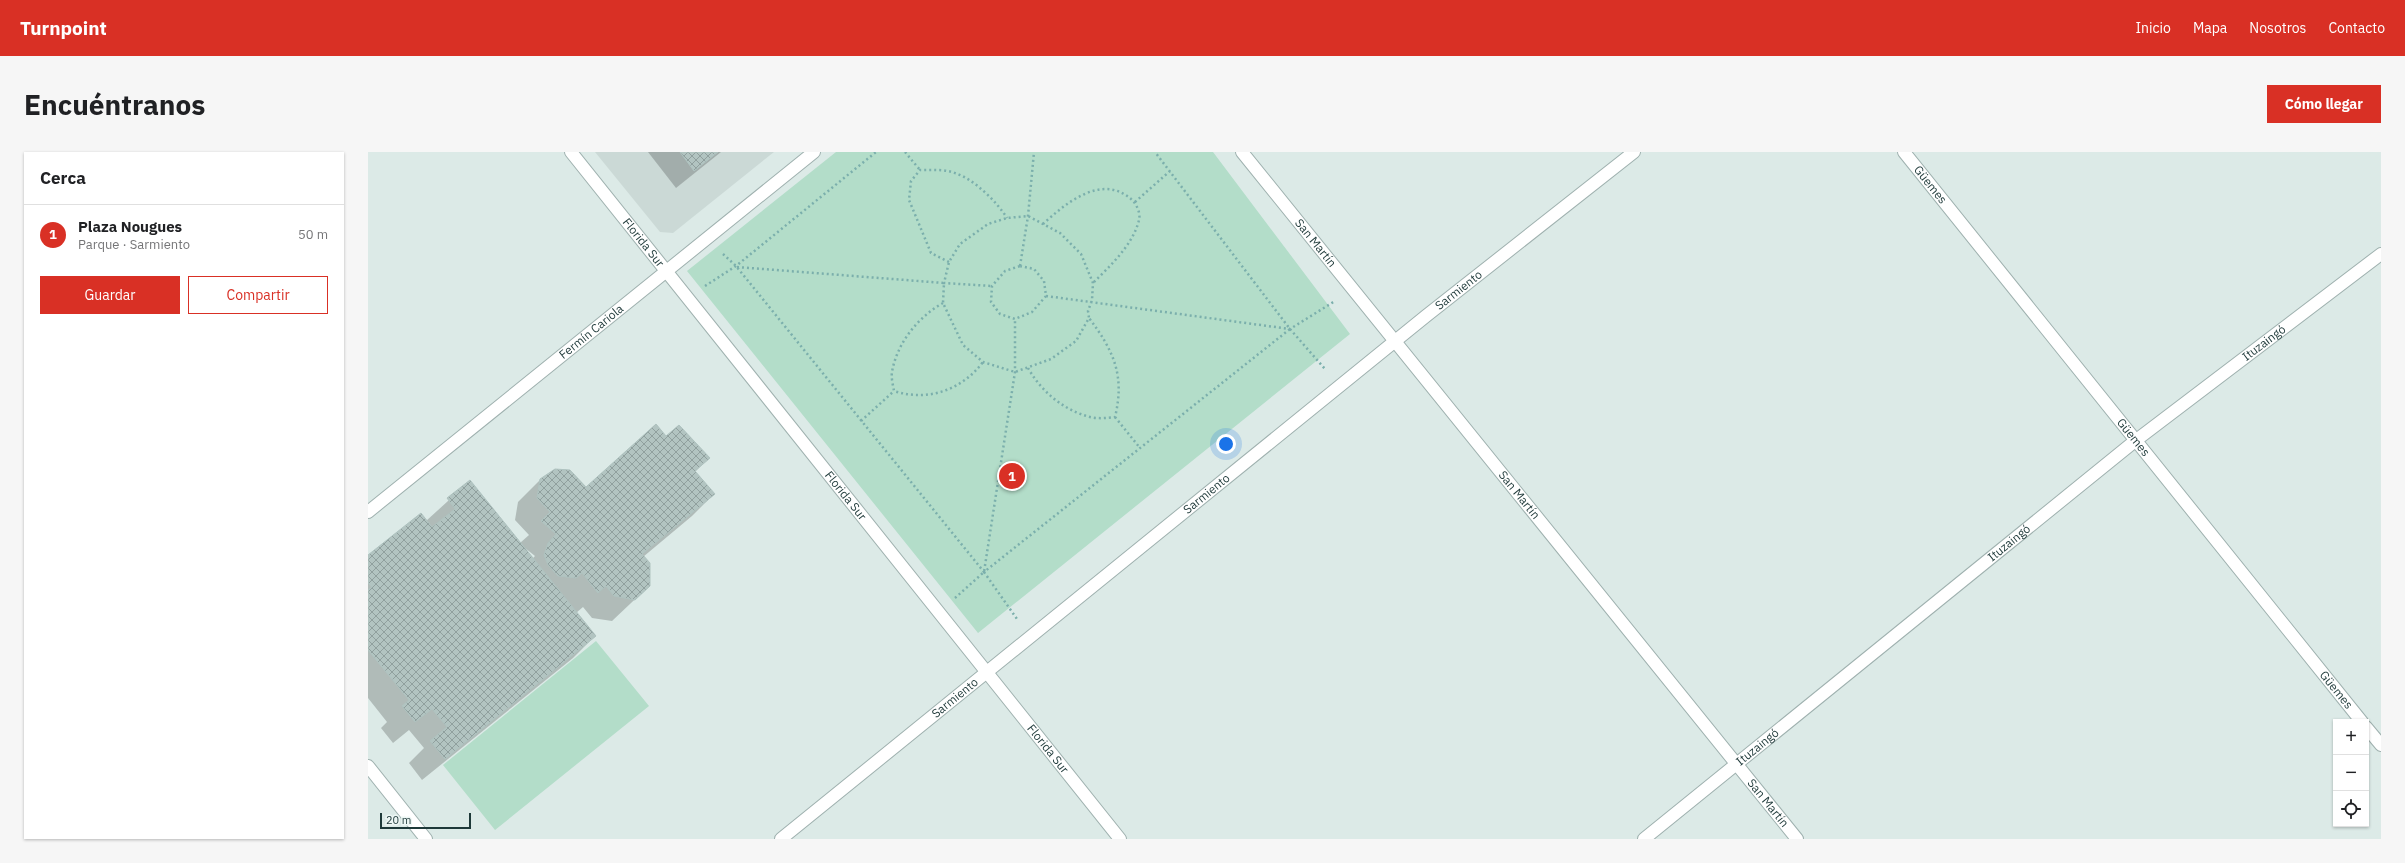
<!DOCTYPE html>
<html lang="es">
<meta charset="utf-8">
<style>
body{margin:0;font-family:"IBM Plex Sans",sans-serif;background:#f6f6f6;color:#202124}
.controls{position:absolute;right:12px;bottom:12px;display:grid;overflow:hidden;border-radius:0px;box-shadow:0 1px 3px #0004}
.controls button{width:36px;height:36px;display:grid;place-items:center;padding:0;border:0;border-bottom:1px solid #e0e0e0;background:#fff;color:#202124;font:20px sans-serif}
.scale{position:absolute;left:12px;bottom:10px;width:91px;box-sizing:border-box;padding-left:4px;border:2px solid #1e3939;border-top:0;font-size:11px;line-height:14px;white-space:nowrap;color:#1e3939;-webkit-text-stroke:3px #edf6f4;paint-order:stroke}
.you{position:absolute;left:858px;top:292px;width:14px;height:14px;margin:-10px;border:3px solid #fff;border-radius:50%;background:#1a73e8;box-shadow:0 0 0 6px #1a73e833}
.badge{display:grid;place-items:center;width:26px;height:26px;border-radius:50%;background:#d93025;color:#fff;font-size:13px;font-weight:700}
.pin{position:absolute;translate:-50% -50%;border:2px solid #fff;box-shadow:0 1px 4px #0006}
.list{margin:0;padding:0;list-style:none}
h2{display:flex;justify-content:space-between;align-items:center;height:52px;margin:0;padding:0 16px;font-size:17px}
h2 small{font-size:13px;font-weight:400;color:#757577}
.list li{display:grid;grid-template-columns:26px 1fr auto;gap:12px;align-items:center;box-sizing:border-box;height:60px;padding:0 16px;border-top:1px solid #e0e0e0}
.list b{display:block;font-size:15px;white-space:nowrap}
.list p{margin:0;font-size:13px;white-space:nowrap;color:#757577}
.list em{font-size:13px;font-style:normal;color:#757577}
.actions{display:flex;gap:8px;padding:12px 16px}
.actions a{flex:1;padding:9px 0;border:1px solid #d93025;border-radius:0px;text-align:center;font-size:14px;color:#d93025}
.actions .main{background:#d93025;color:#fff}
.icon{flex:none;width:22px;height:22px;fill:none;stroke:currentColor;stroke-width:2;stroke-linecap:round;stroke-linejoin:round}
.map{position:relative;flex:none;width:2013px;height:687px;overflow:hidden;border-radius:0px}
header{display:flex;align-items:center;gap:24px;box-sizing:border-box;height:56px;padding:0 20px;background:#d93025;color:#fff}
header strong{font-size:19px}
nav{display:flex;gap:22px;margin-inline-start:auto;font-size:14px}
.intro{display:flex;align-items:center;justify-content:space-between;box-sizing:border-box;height:96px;padding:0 24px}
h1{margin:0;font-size:28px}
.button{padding:10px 18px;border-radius:0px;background:#d93025;color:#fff;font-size:14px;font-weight:700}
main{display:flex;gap:24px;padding:0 24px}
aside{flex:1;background:#fff;border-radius:0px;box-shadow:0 1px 3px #0004}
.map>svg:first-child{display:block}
.built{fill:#cbd9d6}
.park{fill:#b3ddc9}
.shadow{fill:#0003;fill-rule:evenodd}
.building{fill:url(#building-cross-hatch);stroke:#afc3c0}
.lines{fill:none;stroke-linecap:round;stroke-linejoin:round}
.minor-casing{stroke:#9fb1af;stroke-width:14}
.path{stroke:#7bafac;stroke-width:2.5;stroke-dasharray:2 3;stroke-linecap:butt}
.minor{stroke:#fff;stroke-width:12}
.labels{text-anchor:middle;stroke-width:4;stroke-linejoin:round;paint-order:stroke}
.street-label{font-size:12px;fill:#1e3939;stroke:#edf6f4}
</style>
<header>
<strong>Turnpoint</strong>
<nav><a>Inicio</a><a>Mapa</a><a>Nosotros</a><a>Contacto</a></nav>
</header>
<div class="intro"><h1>Encuéntranos</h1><a class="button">Cómo llegar</a></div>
<main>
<aside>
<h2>Cerca<small></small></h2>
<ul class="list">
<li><span class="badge">1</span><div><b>Plaza Nougues</b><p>Parque · Sarmiento</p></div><em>50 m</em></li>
</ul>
<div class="actions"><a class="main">Guardar</a><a>Compartir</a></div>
</aside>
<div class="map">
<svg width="2013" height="687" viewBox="0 0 2013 687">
<defs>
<pattern id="building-cross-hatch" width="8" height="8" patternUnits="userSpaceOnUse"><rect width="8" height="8" fill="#b2c4c1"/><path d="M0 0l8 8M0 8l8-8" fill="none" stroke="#90a09e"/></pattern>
</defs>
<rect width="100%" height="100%" fill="#dceae7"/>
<path class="built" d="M 227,0 L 406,0 L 305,81 L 292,80 Z"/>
<path class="park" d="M 468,0 L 845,0 L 982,182 L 610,481 L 319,119 Z
M 228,489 L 281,554 L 127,678 L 75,613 Z"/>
<path class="shadow" d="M 280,0 L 353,0 L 308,36 Z
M 298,286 L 340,306 L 327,320 L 346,342 L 324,364 L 275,405 L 281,434 L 244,469 L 224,466 L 215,455 L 208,461 L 227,484 L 205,506 L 54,628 L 41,611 L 56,596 L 41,578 L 25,591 L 13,576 L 19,570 L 0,546 L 0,405 L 58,369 L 102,329 L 152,391 L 161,383 L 147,368 L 150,350 L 172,328 L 217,337 ZM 157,396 L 167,404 L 164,407 L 156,397 Z"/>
<path class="building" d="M 312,0 L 350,0 L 326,19 Z
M 288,272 L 298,284 L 311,273 L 342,306 L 327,319 L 347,342 L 274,402 L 282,411 L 282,434 L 267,448 L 246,444 L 238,434 L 230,441 L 214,421 L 208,426 L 190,424 L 180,413 L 176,403 L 180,391 L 188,382 L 173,369 L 182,360 L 169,346 L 172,327 L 187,317 L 202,318 L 218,335 Z
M 102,328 L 228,484 L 77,607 L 62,589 L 79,575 L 64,557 L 47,570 L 34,554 L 41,548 L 0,498 L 0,438 L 4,435 L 0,431 L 0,403 L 53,361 L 64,375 L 87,357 L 79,346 Z"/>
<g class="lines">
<defs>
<g id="minor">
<path id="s1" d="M 203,0 L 752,687"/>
<path id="s2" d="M 874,0 L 1429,687"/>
<path id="s3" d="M 1536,0 L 1994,570"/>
<path id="s4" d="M 0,360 L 446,0"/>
<path d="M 1998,575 L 2013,593"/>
<path d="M 0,614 L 58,687"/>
<path id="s5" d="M 413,687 L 1058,164 L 1266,0"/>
<path id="s6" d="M 1276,687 L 1767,289 L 2013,102"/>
</g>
</defs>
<use href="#minor" class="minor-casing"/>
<path class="path" d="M 537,0 L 552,18
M 767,50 L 802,19
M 675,72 C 697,52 733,21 763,47 C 768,51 773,61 771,68 C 765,93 742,114 725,131
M 355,102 L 368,114 L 616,420 L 922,177 L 787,0
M 581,110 L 563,101 L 541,48 L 543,29 L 552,18 C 564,18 576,17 587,21 C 606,27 629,50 639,66
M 652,114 L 666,117 L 676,129 L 678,144 L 664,160 L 647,167 L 632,162 L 623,150 L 624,134 L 637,119 Z
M 652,114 L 660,64 L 666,0
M 369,115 L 576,131 L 575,151 L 595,193 L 615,210 L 647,220 L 683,207 L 708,189 L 721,166 L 720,159 L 724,148 L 725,131 L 713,102 L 692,81 L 660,64 L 639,66 L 620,72 L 592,92 L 581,110 L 576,131 L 624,134
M 337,134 L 368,114 L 508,0
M 678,144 L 922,177 L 967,149
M 575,151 C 550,165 529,191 524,220 C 523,226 525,233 526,239 C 560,250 594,238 615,210
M 922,177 L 957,217
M 660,216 C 673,239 695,258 722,265 C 730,267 740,266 747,265 C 757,224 746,199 721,166
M 747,265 L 772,296
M 493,269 L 526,239
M 616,420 L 649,467
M 587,446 L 616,420 L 647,220 L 647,167"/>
<use href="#minor" class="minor"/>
</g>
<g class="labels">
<g class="street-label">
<text dy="4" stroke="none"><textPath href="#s3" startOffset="42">Güemes</textPath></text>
<text dy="4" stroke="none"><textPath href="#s1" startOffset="116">Florida Sur</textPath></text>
<text dy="4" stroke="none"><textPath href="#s2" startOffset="117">San Martín</textPath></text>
<text dy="4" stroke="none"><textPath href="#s5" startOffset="872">Sarmiento</textPath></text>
<text dy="4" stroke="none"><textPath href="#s4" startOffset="287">Fermín Cariola</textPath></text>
<text dy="4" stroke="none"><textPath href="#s6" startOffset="794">Ituzaingó</textPath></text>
<text dy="4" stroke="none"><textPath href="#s3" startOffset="366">Güemes</textPath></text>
<text dy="4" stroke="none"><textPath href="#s5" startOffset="548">Sarmiento</textPath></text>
<text dy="4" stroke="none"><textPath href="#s1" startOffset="440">Florida Sur</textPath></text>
<text dy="4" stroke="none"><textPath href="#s2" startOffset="441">San Martín</textPath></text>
<text dy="4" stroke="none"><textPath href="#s6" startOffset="470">Ituzaingó</textPath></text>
<text dy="4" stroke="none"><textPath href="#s3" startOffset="690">Güemes</textPath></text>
<text dy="4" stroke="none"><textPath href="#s5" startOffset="224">Sarmiento</textPath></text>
<text dy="4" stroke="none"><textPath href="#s6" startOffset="146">Ituzaingó</textPath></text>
<text dy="4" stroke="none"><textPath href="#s1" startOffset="764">Florida Sur</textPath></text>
<text dy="4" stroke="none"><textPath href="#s2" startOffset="837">San Martín</textPath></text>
</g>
</g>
</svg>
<div class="controls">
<button>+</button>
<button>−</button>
<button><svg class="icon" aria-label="locate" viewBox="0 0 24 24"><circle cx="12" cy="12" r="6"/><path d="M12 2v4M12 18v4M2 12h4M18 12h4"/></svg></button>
</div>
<div class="scale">20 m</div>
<div class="you"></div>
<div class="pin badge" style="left:644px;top:324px">1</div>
</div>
</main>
